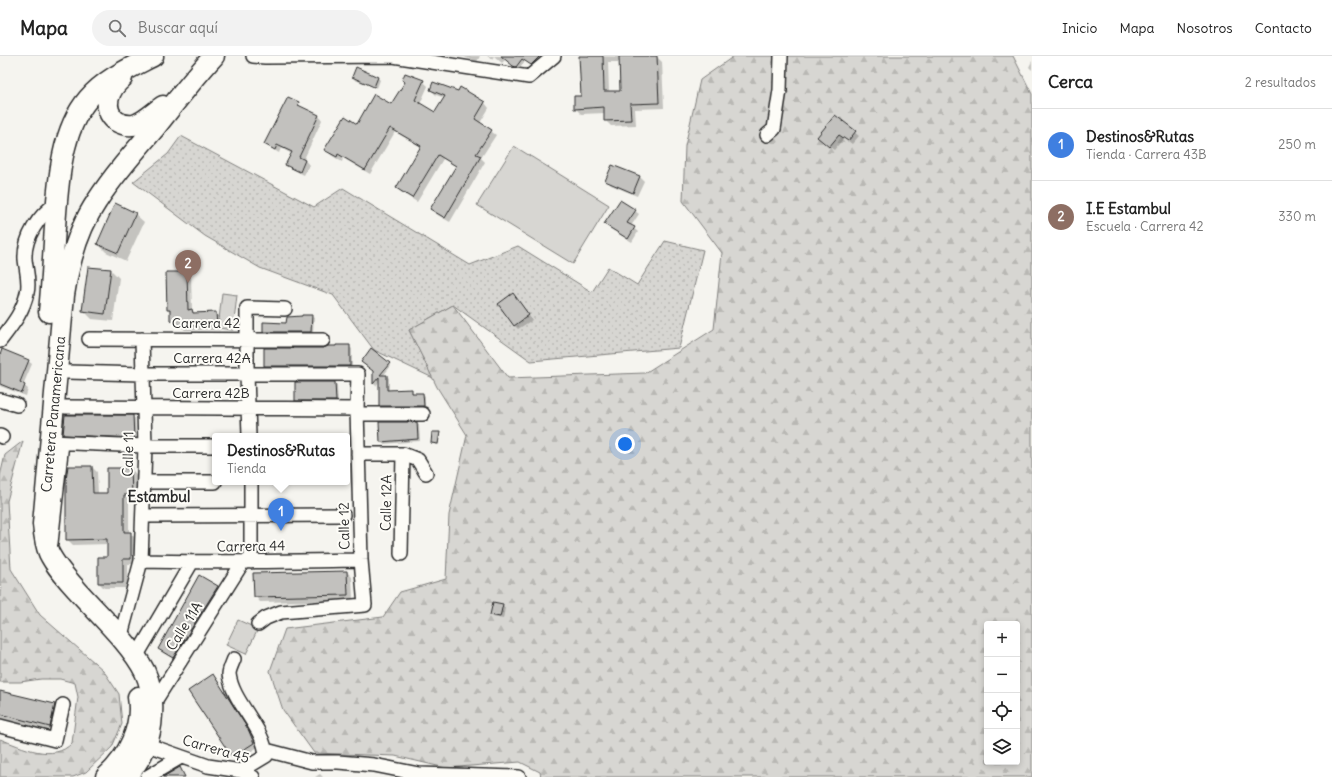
<!DOCTYPE html>
<html lang="es">
<meta charset="utf-8">
<style>
body{margin:0;font-family:Delius,sans-serif;background:#f2f2f2;color:#222}
.controls{position:absolute;right:12px;bottom:12px;display:grid;overflow:hidden;border-radius:4px;box-shadow:0 2px 6px #0003}
.controls button{width:36px;height:36px;display:grid;place-items:center;padding:0;border:0;border-bottom:1px solid #e0e0e0;background:#fff;color:#222;font:20px sans-serif}
.you{position:absolute;left:625px;top:388px;width:14px;height:14px;margin:-10px;border:3px solid #fff;border-radius:50%;background:#1a73e8;box-shadow:0 0 0 6px #1a73e833}
.badge{display:grid;place-items:center;width:26px;height:26px;border-radius:50%;background:#d1495b;color:#fff;font-size:13px;font-weight:700}
.pin{position:absolute;translate:-50% -33px;filter:drop-shadow(0 1px 2px #0008)}
.pin::after{content:'';position:absolute;top:21px;width:14px;height:12px;background:inherit;clip-path:polygon(0 0,100% 0,50% 100%)}
.popup{position:absolute;left:212px;top:377px;width:138px;height:52px;box-sizing:border-box;display:grid;place-content:center;border-radius:4px;background:#fff;filter:drop-shadow(0 1px 3px #0005);font-size:13px;white-space:nowrap;color:#767676}
.popup b{font-size:15px;color:#222}
.popup::after{content:'';position:absolute;left:50%;top:100%;margin-left:-8px;border:8px solid transparent;border-top-color:#fff}
.list{margin:0;padding:0;list-style:none}
h2{display:flex;justify-content:space-between;align-items:center;height:52px;margin:0;padding:0 16px;font-size:17px}
h2 small{font-size:13px;font-weight:400;color:#767676}
.list li{display:grid;grid-template-columns:26px 1fr auto;gap:12px;align-items:center;box-sizing:border-box;height:72px;padding:0 16px;border-top:1px solid #e0e0e0}
.list b{display:block;font-size:15px;white-space:nowrap}
.list p{margin:0;font-size:13px;white-space:nowrap;color:#767676}
.list em{font-size:13px;font-style:normal;color:#767676}
.icon{flex:none;width:22px;height:22px;fill:none;stroke:currentColor;stroke-width:2;stroke-linecap:round;stroke-linejoin:round}
.map{position:relative;flex:none;width:1032px;height:721px;overflow:hidden}
header{display:flex;align-items:center;gap:24px;box-sizing:border-box;height:56px;padding:0 20px;background:#fff;border-bottom:1px solid #e0e0e0}
header strong{font-size:19px}
nav{display:flex;gap:22px;margin-inline-start:auto;font-size:14px}
.search{width:280px;height:36px;background:#f2f2f2;display:flex;align-items:center;gap:10px;box-sizing:border-box;padding:0 14px;border-radius:22px;color:#767676;font-size:15px}
main{display:flex}
aside{flex:1;background:#fff}
.map>svg:first-child{display:block}
.grass{fill:url(#grass-dots);stroke:#81807e}
.forest{fill:url(#forest-firs);stroke:#81807e;fill-rule:evenodd}
.park{fill:#d7d6d2;stroke:#81807e}
.shadow{fill:#0003;fill-rule:evenodd}
.building{fill:#c2c1be;stroke:#2b2b2b}
.lines{fill:none;stroke-linecap:round;stroke-linejoin:round}
.minor-casing{stroke:#2b2b2b;stroke-width:16}
.highway-casing{stroke:#2b2b2b;stroke-width:23}
.minor{stroke:#fdfcf7;stroke-width:13}
.highway{stroke:#fdfcf7;stroke-width:20}
.labels{text-anchor:middle;stroke-width:4;stroke-linejoin:round;paint-order:stroke}
.street-label{font-size:14px;fill:#2b2b2b;stroke:#fdfcf7}
.neighbourhood-label{font-size:15px;font-weight:bold;fill:#2b2b2b;stroke:#fdfcf7}
</style>
<header>
<strong>Mapa</strong>
<div class="search"><svg class="icon" aria-label="search" viewBox="0 0 24 24"><circle cx="10" cy="10" r="6"/><path d="M15 15l6 6"/></svg>Buscar aquí</div>
<nav><a>Inicio</a><a>Mapa</a><a>Nosotros</a><a>Contacto</a></nav>
</header>
<main>
<div class="map">
<svg width="1032" height="721" viewBox="0 0 1032 721">
<defs>
<pattern id="grass-dots" width="8" height="8" patternUnits="userSpaceOnUse"><rect width="8" height="8" fill="#d7d6d2"/><path d="M2 2h.1M6 6h.1" fill="none" stroke="#b9b8b4" stroke-width="1.8" stroke-linecap="round"/></pattern>
<pattern id="forest-firs" width="22" height="20" patternUnits="userSpaceOnUse"><rect width="22" height="20" fill="#d7d6d2"/><path d="M5 1l3.5 6h-7zM16 11l3.5 6h-7z" fill="#b9b8b4"/></pattern>
</defs>
<rect width="100%" height="100%" fill="#f5f4ef"/>
<filter id="ink" filterUnits="userSpaceOnUse"><feTurbulence type="fractalNoise" baseFrequency=".025" numOctaves="2"/><feDisplacementMap in="SourceGraphic" scale="8" xChannelSelector="R" yChannelSelector="G"/><feConvolveMatrix kernelMatrix="1 2 1 2 8 2 1 2 1" color-interpolation-filters="sRGB"/></filter>
<g filter="url(#ink)">
<path class="grass" d="M 181,80 L 314,151 L 343,132 L 470,209 L 518,190 L 592,236 L 608,211 L 637,229 L 665,185 L 703,194 L 679,292 L 531,305 L 453,249 L 409,274 L 433,322 L 374,294 L 333,239 L 260,212 L 205,180 L 133,126 L 168,98 Z"/>
<path class="forest" d="M 734,0 L 1013,0 L 1032,38 L 1032,721 L 541,721 L 540,716 L 520,706 L 446,712 L 395,700 L 314,697 L 283,654 L 270,615 L 285,573 L 383,561 L 400,536 L 446,523 L 449,459 L 467,379 L 437,331 L 409,274 L 453,249 L 508,322 L 645,317 L 714,273 L 722,197 L 683,145 L 685,90 L 700,24 ZM 987,568 L 1017,568 L 1017,706 L 987,706 Z
M 23,385 L 7,445 L 11,513 L 40,559 L 103,614 L 119,638 L 122,668 L 112,691 L 86,716 L 73,721 L 0,721 L 0,683 C 21,691 54,707 72,687 L 78,641 L 75,627 L 60,623 L 41,623 L 20,626 L 0,626 L 0,536 L 2,532 L 0,528 L 0,420 L 5,399 Z"/>
<path class="park" d="M 514,90 L 609,149 L 573,208 L 477,149 Z
M 222,237 L 237,239 L 233,274 L 218,272 Z
M 238,564 L 258,573 L 246,598 L 226,589 Z"/>
<path class="shadow" d="M 462,0 L 480,0 L 477,6 Z
M 487,0 L 494,0 L 492,3 Z
M 494,0 L 544,0 L 534,11 L 525,5 L 519,13 L 516,13 L 506,3 L 502,7 Z
M 580,0 L 657,1 L 662,6 L 664,52 L 635,53 L 636,69 L 611,70 L 605,64 L 605,57 L 581,58 L 575,52 L 582,41 ZM 608,6 L 620,6 L 621,36 L 609,36 Z
M 1032,5 L 1032,14 L 1029,11 Z
M 356,13 L 378,22 L 380,24 L 377,32 L 355,24 L 353,21 Z
M 403,24 L 423,25 L 428,30 L 420,48 L 435,58 L 445,42 L 436,39 L 431,34 L 458,37 L 461,33 L 485,47 L 489,52 L 480,67 L 496,79 L 481,102 L 485,106 L 450,166 L 436,158 L 431,153 L 457,111 L 443,103 L 417,146 L 402,137 L 397,132 L 421,91 L 395,76 L 370,118 L 343,102 L 342,106 L 331,99 L 326,94 L 357,69 L 391,49 L 405,26 Z
M 298,47 L 302,52 L 319,60 L 322,64 L 304,103 L 309,109 L 304,119 L 290,112 L 287,108 L 292,98 L 281,92 L 279,97 L 269,91 L 265,88 Z
M 835,60 L 859,80 L 852,88 L 844,82 L 834,94 L 822,85 Z
M 613,110 L 640,121 L 644,125 L 637,140 L 611,129 L 607,125 Z
M 635,155 L 639,158 L 631,170 L 638,176 L 632,186 L 609,172 L 606,168 Z
M 135,158 L 144,166 L 126,205 L 106,196 L 98,188 Z
M 111,214 L 119,222 L 113,265 L 92,263 L 83,254 Z
M 187,217 L 191,221 L 192,254 L 195,258 L 216,257 L 220,261 L 220,274 L 185,274 L 171,263 L 171,257 L 168,254 Z
M 516,242 L 532,264 L 518,273 L 514,269 Z
M 311,260 L 314,262 L 313,278 L 266,278 L 264,275 Z
M 349,290 L 352,293 L 352,312 L 267,312 L 265,310 L 323,293 Z
M 0,301 L 28,305 L 32,308 L 23,329 L 28,333 L 26,340 L 0,330 Z
M 389,308 L 391,310 L 383,320 L 387,320 L 389,322 L 389,335 L 411,334 L 414,338 L 423,338 L 425,340 L 425,352 L 382,352 L 380,350 L 380,324 L 376,330 L 374,328 L 374,315 Z
M 335,327 L 337,329 L 338,347 L 299,347 L 296,344 Z
M 133,360 L 135,363 L 136,383 L 66,380 L 64,378 Z
M 416,367 L 419,369 L 420,385 L 383,388 L 381,385 Z
M 439,377 L 439,389 L 433,388 L 432,387 Z
M 68,411 L 92,411 L 97,416 L 98,438 L 108,438 L 131,413 L 136,418 L 137,444 L 129,444 L 129,477 L 136,482 L 136,508 L 128,508 L 128,532 L 104,532 L 99,527 L 108,502 L 108,488 L 73,489 L 67,483 Z
M 347,516 L 352,521 L 353,544 L 260,546 L 255,540 Z
M 199,521 L 218,531 L 222,535 L 177,605 L 163,597 L 159,593 Z
M 494,547 L 503,549 L 505,552 L 503,563 L 493,561 L 491,558 Z
M 213,619 L 217,623 L 251,678 L 258,691 L 237,704 L 233,701 L 189,635 Z
M 0,635 L 54,649 L 63,657 L 58,678 L 0,663 Z
M 320,718 L 323,721 L 315,721 Z"/>
<path class="building" d="M 501,0 L 540,0 L 531,9 L 522,3 L 516,11 L 513,10 Z
M 579,0 L 603,0 L 604,35 L 620,35 L 619,0 L 657,0 L 659,47 L 630,48 L 631,64 L 604,65 L 604,51 L 574,53 L 574,40 L 581,40 Z
M 356,11 L 378,21 L 374,31 L 352,21 Z
M 405,17 L 424,24 L 415,44 L 435,56 L 445,40 L 430,34 L 433,26 L 458,35 L 460,31 L 485,46 L 475,63 L 492,74 L 476,98 L 481,100 L 445,162 L 430,153 L 456,110 L 438,99 L 412,142 L 396,132 L 421,90 L 390,72 L 365,114 L 338,98 L 337,101 L 324,94 L 345,60 L 357,68 L 374,38 L 391,48 L 405,26 L 402,24 Z
M 288,41 L 299,46 L 298,49 L 319,59 L 299,101 L 305,104 L 300,116 L 285,109 L 292,96 L 277,89 L 275,94 L 264,88 Z
M 835,59 L 856,75 L 848,85 L 839,79 L 829,91 L 817,81 Z
M 612,109 L 640,120 L 633,137 L 605,125 Z
M 620,144 L 636,154 L 627,167 L 635,171 L 628,183 L 604,168 Z
M 115,147 L 136,157 L 118,197 L 97,188 Z
M 88,211 L 111,213 L 105,258 L 82,255 Z
M 166,216 L 187,216 L 188,254 L 192,253 L 193,257 L 216,256 L 217,270 L 180,270 L 170,264 L 170,254 L 167,254 Z
M 513,237 L 529,259 L 514,270 L 498,248 Z
M 302,259 L 312,259 L 311,276 L 263,276 L 263,266 L 286,267 L 287,261 L 302,260 Z
M 336,289 L 350,289 L 350,310 L 264,310 L 264,292 L 323,292 L 328,290 L 336,290 Z
M 371,292 L 390,307 L 380,319 L 387,319 L 387,334 L 412,333 L 412,337 L 423,337 L 424,350 L 379,350 L 379,321 L 373,328 L 373,315 L 361,306 Z
M 2,293 L 29,304 L 20,326 L 25,329 L 22,337 L 0,328 L 0,299 Z
M 295,326 L 335,326 L 336,345 L 295,345 Z
M 65,359 L 133,359 L 134,382 L 63,379 Z
M 379,366 L 417,366 L 418,383 L 380,386 Z
M 432,376 L 440,376 L 438,388 L 431,387 Z
M 68,410 L 92,410 L 93,437 L 107,437 L 107,412 L 131,412 L 132,439 L 124,439 L 124,476 L 131,476 L 131,503 L 123,503 L 123,527 L 98,527 L 98,501 L 107,501 L 107,483 L 66,484 L 66,424 Z
M 347,515 L 348,539 L 254,541 L 253,517 Z
M 199,519 L 218,530 L 173,602 L 158,593 Z
M 493,546 L 503,548 L 500,561 L 490,559 Z
M 213,618 L 248,673 L 254,687 L 232,701 L 188,635 Z
M 0,635 L 55,648 L 50,671 L 0,658 Z
M 180,711 L 185,721 L 163,721 Z"/>
<g class="lines">
<defs>
<path id="minor" d="M 253,0 L 265,1 L 393,0 L 529,21 L 554,0
M 767,79 L 774,73 L 780,34 L 781,0
M 89,283 L 323,284
M 0,285 C 12,269 23,256 27,237 C 30,226 26,214 25,203 C 24,181 39,159 56,148
M 67,316 L 142,318 L 358,318 L 357,353 L 361,504 L 365,549 L 281,556 L 266,562 L 258,568
M 0,344 L 17,349
M 65,351 L 357,353
M 357,358 L 423,358
M 0,380 L 2,381
M 249,380 L 247,318 L 247,252 L 285,253
M 50,386 L 145,390 L 215,390
M 358,398 L 403,398 L 418,404 L 426,417
M 144,426 L 215,426
M 251,426 L 251,506
M 144,460 L 343,459
M 51,487 L 62,387
M 401,498 L 403,398
M 141,505 C 215,507 288,505 361,504
M 120,583 L 141,505 L 145,390 L 142,283
M 136,601 L 192,506
M 234,603 C 232,608 229,614 229,618 C 232,646 265,672 266,700 L 241,715
M 152,650 L 243,506
M 0,670 L 55,684 L 63,649
M 148,689 L 208,710 L 241,715 L 253,721
M 266,694 L 312,706 L 338,706 L 374,709 L 419,718 L 519,721
M 147,721 L 181,701"/>
<g id="highway">
<path d="M 122,22 C 109,33 101,52 116,65 C 121,68 128,70 134,69 C 145,66 154,56 163,50"/>
<path d="M 49,256 C 52,227 53,199 55,171 C 58,130 60,76 88,43 C 105,23 130,12 153,0"/>
<path d="M 106,721 C 128,701 143,671 138,641"/>
<path id="s1" d="M 126,721 C 143,701 151,684 152,658 C 153,644 151,629 145,616 C 131,588 98,558 77,534 C 67,523 56,511 49,497 C 45,488 44,478 43,468 L 64,239 C 69,206 78,173 97,145 C 113,120 134,96 154,73 C 173,49 193,23 214,0"/>
</g>
</defs>
<use href="#minor" class="minor-casing"/>
<use href="#highway" class="highway-casing"/>
<use href="#minor" class="minor"/>
<use href="#highway" class="highway"/>
</g>
</g>
<g class="labels">
<g class="street-label">
<text x="206" y="272">Carrera 42</text>
<text x="212" y="307">Carrera 42A</text>
<text x="211" y="342">Carrera 42B</text>
<text dy="5" stroke="none"><textPath href="#s1" startOffset="406">Carretera Panamericana</textPath></text>
<text transform="translate(128 398) rotate(-89)" y="5">Calle 11</text>
<text transform="translate(386 447) rotate(-89)" y="5">Calle 12A</text>
<text transform="translate(344 470) rotate(-91)" y="5">Calle 12</text>
<text transform="translate(251 490) rotate(-1)" y="5">Carrera 44</text>
<text transform="translate(184 570) rotate(-58)" y="5">Calle 11A</text>
<text transform="translate(216 693) rotate(16)" y="5">Carrera 45</text>
</g>
<g class="neighbourhood-label">
<text x="159" y="446">Estambul</text>
</g>
</g>
</svg>
<div class="controls">
<button>+</button>
<button>−</button>
<button><svg class="icon" aria-label="locate" viewBox="0 0 24 24"><circle cx="12" cy="12" r="6"/><path d="M12 2v4M12 18v4M2 12h4M18 12h4"/></svg></button>
<button><svg class="icon" aria-label="layers" viewBox="0 0 24 24"><path d="M12 4l9 5-9 5-9-5zM3 14l9 5 9-5"/></svg></button>
</div>
<div class="you"></div>
<div class="pin badge" style="left:281px;top:475px;background:#3f7fe0">1</div>
<div class="popup"><b>Destinos&amp;Rutas</b>Tienda</div>
<div class="pin badge" style="left:188px;top:227px;background:#8d6e63">2</div>
</div>
<aside>
<h2>Cerca<small>2 resultados</small></h2>
<ul class="list">
<li><span class="badge" style="background:#3f7fe0">1</span><div><b>Destinos&amp;Rutas</b><p>Tienda · Carrera 43B</p></div><em>250 m</em></li>
<li><span class="badge" style="background:#8d6e63">2</span><div><b>I.E Estambul</b><p>Escuela · Carrera 42</p></div><em>330 m</em></li>
</ul>
</aside>
</main>
